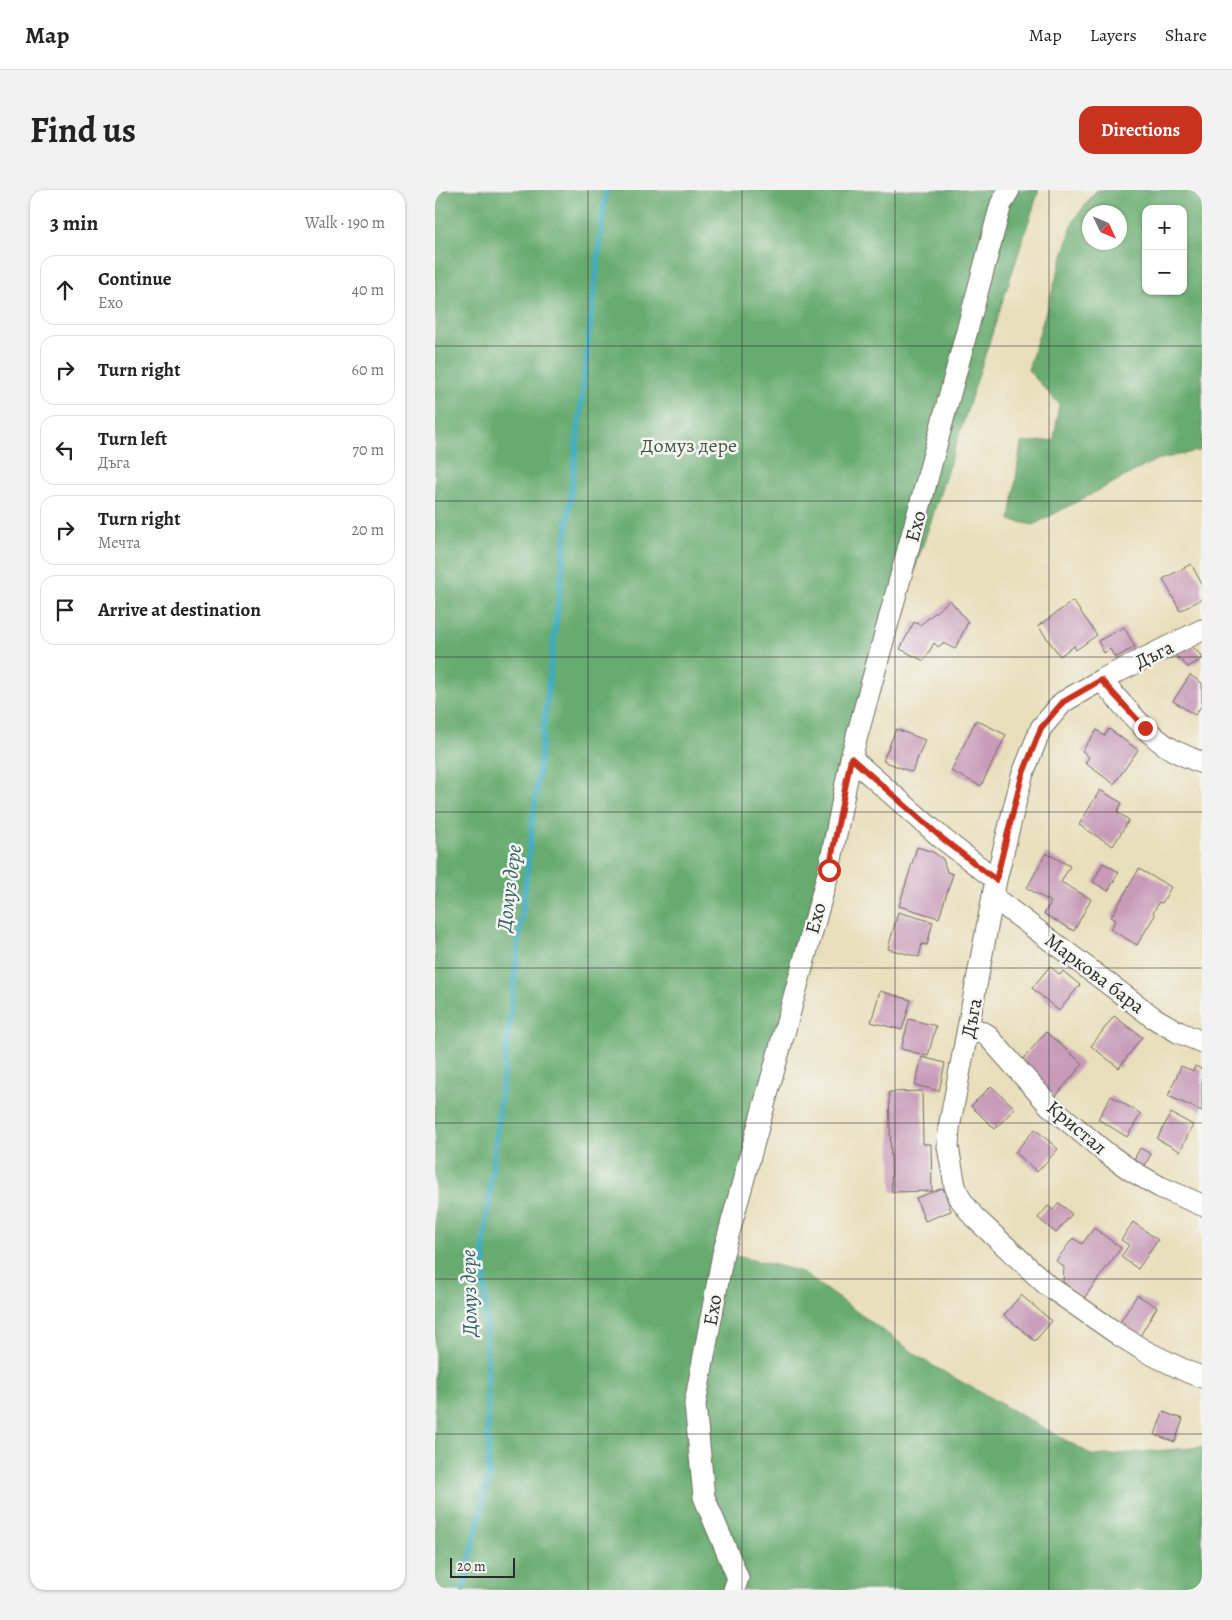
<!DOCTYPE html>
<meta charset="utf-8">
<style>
body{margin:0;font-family:Alegreya,serif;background:#f2f2f2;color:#222}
.controls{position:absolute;right:15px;top:15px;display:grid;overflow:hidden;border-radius:10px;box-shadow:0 1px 4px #0004}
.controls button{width:45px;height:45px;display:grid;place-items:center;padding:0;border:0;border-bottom:1px solid #e0e0e0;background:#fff;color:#222;font:25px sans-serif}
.compass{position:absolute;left:647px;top:15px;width:45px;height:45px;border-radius:50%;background:#fff;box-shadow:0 1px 4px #0004;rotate:134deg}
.scale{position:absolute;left:15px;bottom:12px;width:65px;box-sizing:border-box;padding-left:5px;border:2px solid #2b2b2b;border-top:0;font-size:14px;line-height:18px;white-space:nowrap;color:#2b2b2b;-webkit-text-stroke:4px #f6f6f2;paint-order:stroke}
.stop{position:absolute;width:15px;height:15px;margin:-11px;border:4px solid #c8321e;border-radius:50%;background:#fff}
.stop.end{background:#c8321e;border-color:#fff;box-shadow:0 1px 5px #0008}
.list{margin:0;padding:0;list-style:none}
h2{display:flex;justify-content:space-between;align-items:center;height:65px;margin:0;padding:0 20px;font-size:21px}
h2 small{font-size:16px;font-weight:400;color:#767676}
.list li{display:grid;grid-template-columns:32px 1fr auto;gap:15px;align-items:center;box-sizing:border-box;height:70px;margin:0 10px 10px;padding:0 10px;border:1px solid #e0e0e0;border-radius:15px}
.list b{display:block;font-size:19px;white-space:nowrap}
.list p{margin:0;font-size:16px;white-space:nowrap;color:#767676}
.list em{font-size:16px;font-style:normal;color:#767676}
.icon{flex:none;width:28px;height:28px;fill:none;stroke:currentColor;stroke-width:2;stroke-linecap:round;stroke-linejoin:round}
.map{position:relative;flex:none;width:767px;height:1400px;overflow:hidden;border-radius:15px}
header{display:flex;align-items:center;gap:30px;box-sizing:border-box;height:70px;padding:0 25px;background:#fff;border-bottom:1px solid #e0e0e0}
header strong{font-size:24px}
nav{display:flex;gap:28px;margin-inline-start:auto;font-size:18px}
.intro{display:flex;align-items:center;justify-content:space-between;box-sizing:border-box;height:120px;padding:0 30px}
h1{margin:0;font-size:35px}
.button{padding:12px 22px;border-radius:15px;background:#c8321e;color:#fff;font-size:18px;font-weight:700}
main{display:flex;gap:30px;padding:0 30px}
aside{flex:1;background:#fff;border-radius:15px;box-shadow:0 1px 4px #0004}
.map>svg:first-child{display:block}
.forest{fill:#67ab70;stroke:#496b4e;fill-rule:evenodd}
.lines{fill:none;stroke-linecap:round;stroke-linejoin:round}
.stream{stroke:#3facbe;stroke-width:6}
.building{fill:#c89cb9}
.street-casing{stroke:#6e6a5e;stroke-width:23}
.street{stroke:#fff;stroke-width:21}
.route{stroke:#c8321e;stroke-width:6}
.grid{fill:none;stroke:#2b2b2b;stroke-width:1;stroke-opacity:0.55}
.labels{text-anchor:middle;stroke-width:5;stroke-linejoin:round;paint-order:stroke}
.park-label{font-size:20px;fill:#445a45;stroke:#f6f6f2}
.street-label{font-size:20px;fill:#2b2b2b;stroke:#f6f6f2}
.water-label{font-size:21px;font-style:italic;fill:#335f66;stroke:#f6f6f2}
</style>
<header>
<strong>Map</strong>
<nav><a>Map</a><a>Layers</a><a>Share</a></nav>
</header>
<div class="intro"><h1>Find us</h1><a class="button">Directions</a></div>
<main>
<aside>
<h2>3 min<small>Walk · 190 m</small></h2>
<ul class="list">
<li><svg class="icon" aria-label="ahead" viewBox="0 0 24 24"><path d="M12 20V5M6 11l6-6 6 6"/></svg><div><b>Continue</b><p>Ехо</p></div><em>40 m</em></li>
<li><svg class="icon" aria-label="right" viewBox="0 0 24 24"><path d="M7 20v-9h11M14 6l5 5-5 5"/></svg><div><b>Turn right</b></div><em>60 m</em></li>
<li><svg class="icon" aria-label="left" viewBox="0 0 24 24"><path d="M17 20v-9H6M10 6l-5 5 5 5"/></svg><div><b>Turn left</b><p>Дъга</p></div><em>70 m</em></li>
<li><svg class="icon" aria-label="right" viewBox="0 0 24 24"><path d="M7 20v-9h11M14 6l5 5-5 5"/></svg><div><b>Turn right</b><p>Мечта</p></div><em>20 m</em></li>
<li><svg class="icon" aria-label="arrive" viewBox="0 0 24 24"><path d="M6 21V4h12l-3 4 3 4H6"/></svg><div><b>Arrive at destination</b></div></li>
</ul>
</aside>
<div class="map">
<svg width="767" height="1400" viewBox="0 0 767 1400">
<rect width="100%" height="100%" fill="#f6f6f2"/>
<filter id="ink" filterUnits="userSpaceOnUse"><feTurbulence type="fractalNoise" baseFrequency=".02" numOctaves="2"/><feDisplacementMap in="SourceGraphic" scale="10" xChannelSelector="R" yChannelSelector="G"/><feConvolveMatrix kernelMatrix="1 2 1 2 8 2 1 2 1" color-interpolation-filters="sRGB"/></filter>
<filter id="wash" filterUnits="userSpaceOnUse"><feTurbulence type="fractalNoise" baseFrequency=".0096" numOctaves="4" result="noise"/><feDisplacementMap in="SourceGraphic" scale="20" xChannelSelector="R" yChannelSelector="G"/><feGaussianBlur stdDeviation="1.12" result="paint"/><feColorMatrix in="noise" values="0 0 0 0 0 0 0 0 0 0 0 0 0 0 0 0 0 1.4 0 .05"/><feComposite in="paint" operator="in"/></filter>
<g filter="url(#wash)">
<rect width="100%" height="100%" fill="#e9dfbc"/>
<path class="forest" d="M 0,0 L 604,0 L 495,334 L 416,568 L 288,1063 L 365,1081 L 493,1173 L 659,1266 L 767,1257 L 767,1400 L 0,1400 Z
M 662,0 L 767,0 L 767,260 L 721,270 L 598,335 L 575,330 L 586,253 L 619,250 L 624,214 L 593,180 L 639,30 ZM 711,19 L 748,19 L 748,101 L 711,101 ZM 654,22 L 684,22 L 684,52 L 654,52 Z"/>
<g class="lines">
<path class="stream" d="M 28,1400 L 54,1284 L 49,1051 L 171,0"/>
</g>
<g id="blocks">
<path class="building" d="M 756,374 L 767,394 L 767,409 L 745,421 L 728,389 Z
M 515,410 L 533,432 L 520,459 L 508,453 L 503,457 L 499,453 L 489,471 L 465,459 L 479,432 L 485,435 Z
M 638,411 L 662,445 L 641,460 L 639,456 L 625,466 L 603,436 Z
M 689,437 L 700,457 L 680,468 L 675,459 L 669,463 L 663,451 Z
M 756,456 L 767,466 L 767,469 L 753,477 L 739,464 Z
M 755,485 L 767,493 L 767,515 L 760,525 L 738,511 Z
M 541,530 L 571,545 L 546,596 L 516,581 Z
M 461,539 L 490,550 L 477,582 L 448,571 Z
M 674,539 L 703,560 L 679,594 L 650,573 L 654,567 L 647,561 L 662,540 L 669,546 Z
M 665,600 L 687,613 L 682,622 L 694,630 L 678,656 L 644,635 Z
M 482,657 L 498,662 L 508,669 L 512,682 L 518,684 L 504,728 L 464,716 Z
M 611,663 L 635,676 L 626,692 L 656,709 L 639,741 L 609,724 L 616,712 L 592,698 Z
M 668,673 L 684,682 L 673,701 L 658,692 Z
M 704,679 L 736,697 L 727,713 L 724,712 L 718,723 L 720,725 L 702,755 L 675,739 L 681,730 L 676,727 Z
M 463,722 L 498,732 L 492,755 L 487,754 L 484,767 L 453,759 Z
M 615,776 L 625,785 L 628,781 L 645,795 L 624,821 L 597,798 Z
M 445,801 L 476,810 L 467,840 L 436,832 Z
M 679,826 L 707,847 L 684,878 L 656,856 Z
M 474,829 L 501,836 L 493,866 L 466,859 Z
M 611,842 L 648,874 L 620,907 L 583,875 Z
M 487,867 L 510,873 L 504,901 L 480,895 Z
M 746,876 L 758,881 L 760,876 L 767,879 L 767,921 L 733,906 Z
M 556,896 L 580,918 L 560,939 L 536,916 Z
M 487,901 L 488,954 L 496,954 L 497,1001 L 457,1002 L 454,902 Z
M 676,906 L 706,924 L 692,947 L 663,929 Z
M 736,923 L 758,935 L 745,961 L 722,949 Z
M 600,939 L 623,959 L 602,982 L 580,962 Z
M 705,958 L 716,964 L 707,981 L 696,975 Z
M 508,998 L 516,1021 L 490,1031 L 481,1008 Z
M 624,1013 L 637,1024 L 621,1043 L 603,1028 L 613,1016 L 618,1020 Z
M 698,1032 L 723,1050 L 703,1079 L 686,1067 L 694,1055 L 686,1050 Z
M 659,1038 L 686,1058 L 649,1108 L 628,1092 L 629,1077 L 621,1071 L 638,1048 L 647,1054 Z
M 586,1105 L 617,1131 L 600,1151 L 569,1125 Z
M 702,1105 L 722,1117 L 705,1146 L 684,1134 Z
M 728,1222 L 748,1229 L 740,1252 L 720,1245 Z"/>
</g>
</g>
<g filter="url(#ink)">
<use href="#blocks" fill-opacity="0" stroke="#6e6a5e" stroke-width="1"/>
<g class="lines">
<defs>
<path id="street" d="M 767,440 L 666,490 L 628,512 L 606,538 L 587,586 L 561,690 L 514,938 L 513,957 L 520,996 L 526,1010 L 539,1027 L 612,1095 L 684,1145 L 710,1161 L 753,1182 L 767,1187
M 666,490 C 685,512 713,546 738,560 C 747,565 758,569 767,573
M 416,568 L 508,649 L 561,690
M 558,707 L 719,828 L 743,842 L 767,852
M 534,837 L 551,844 L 615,916 L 670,962 L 697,981 L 725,997 L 767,1015
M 299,1400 L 303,1388 L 269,1307 L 260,1214 L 288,1064 L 394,680 L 416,568 L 483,323 L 566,14 L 574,0"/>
</defs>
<use href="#street" class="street-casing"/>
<use href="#street" class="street"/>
</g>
</g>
<g class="lines" filter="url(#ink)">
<path class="route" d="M 394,680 L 416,568 L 508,649 L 561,690 L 587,586 L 606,538 L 628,512 L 666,490 L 710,538"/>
</g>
<path class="grid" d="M 153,0 L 153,1400M 307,0 L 307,1400M 460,0 L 460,1400M 614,0 L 614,1400M 0,156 L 767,156M 0,311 L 767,311M 0,467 L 767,467M 0,622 L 767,622M 0,778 L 767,778M 0,933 L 767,933M 0,1089 L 767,1089M 0,1244 L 767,1244"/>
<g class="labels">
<g class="park-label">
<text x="254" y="262">Домуз дере</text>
</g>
<g class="street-label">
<text transform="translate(480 336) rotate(-75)" y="7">Ехо</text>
<text transform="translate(719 464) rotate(-26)" y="7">Дъга</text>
<text transform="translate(380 728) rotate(-75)" y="7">Ехо</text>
<text transform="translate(660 783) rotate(37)" y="7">Маркова бара</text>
<text transform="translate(536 828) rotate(-79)" y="7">Дъга</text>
<text transform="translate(642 937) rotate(40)" y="7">Кристал</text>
<text transform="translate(277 1120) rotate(-80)" y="7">Ехо</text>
</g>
<g class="water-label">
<text transform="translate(74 698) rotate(-83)" y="7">Домуз дере</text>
<text transform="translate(34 1103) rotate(-91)" y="7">Домуз дере</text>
</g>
</g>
</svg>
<div class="controls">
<button>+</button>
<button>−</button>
</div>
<svg class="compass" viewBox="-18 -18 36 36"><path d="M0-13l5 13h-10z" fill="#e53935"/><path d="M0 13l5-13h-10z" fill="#767676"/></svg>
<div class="scale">20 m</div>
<div class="stop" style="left:394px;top:680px"></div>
<div class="stop end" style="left:710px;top:538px"></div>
</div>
</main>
